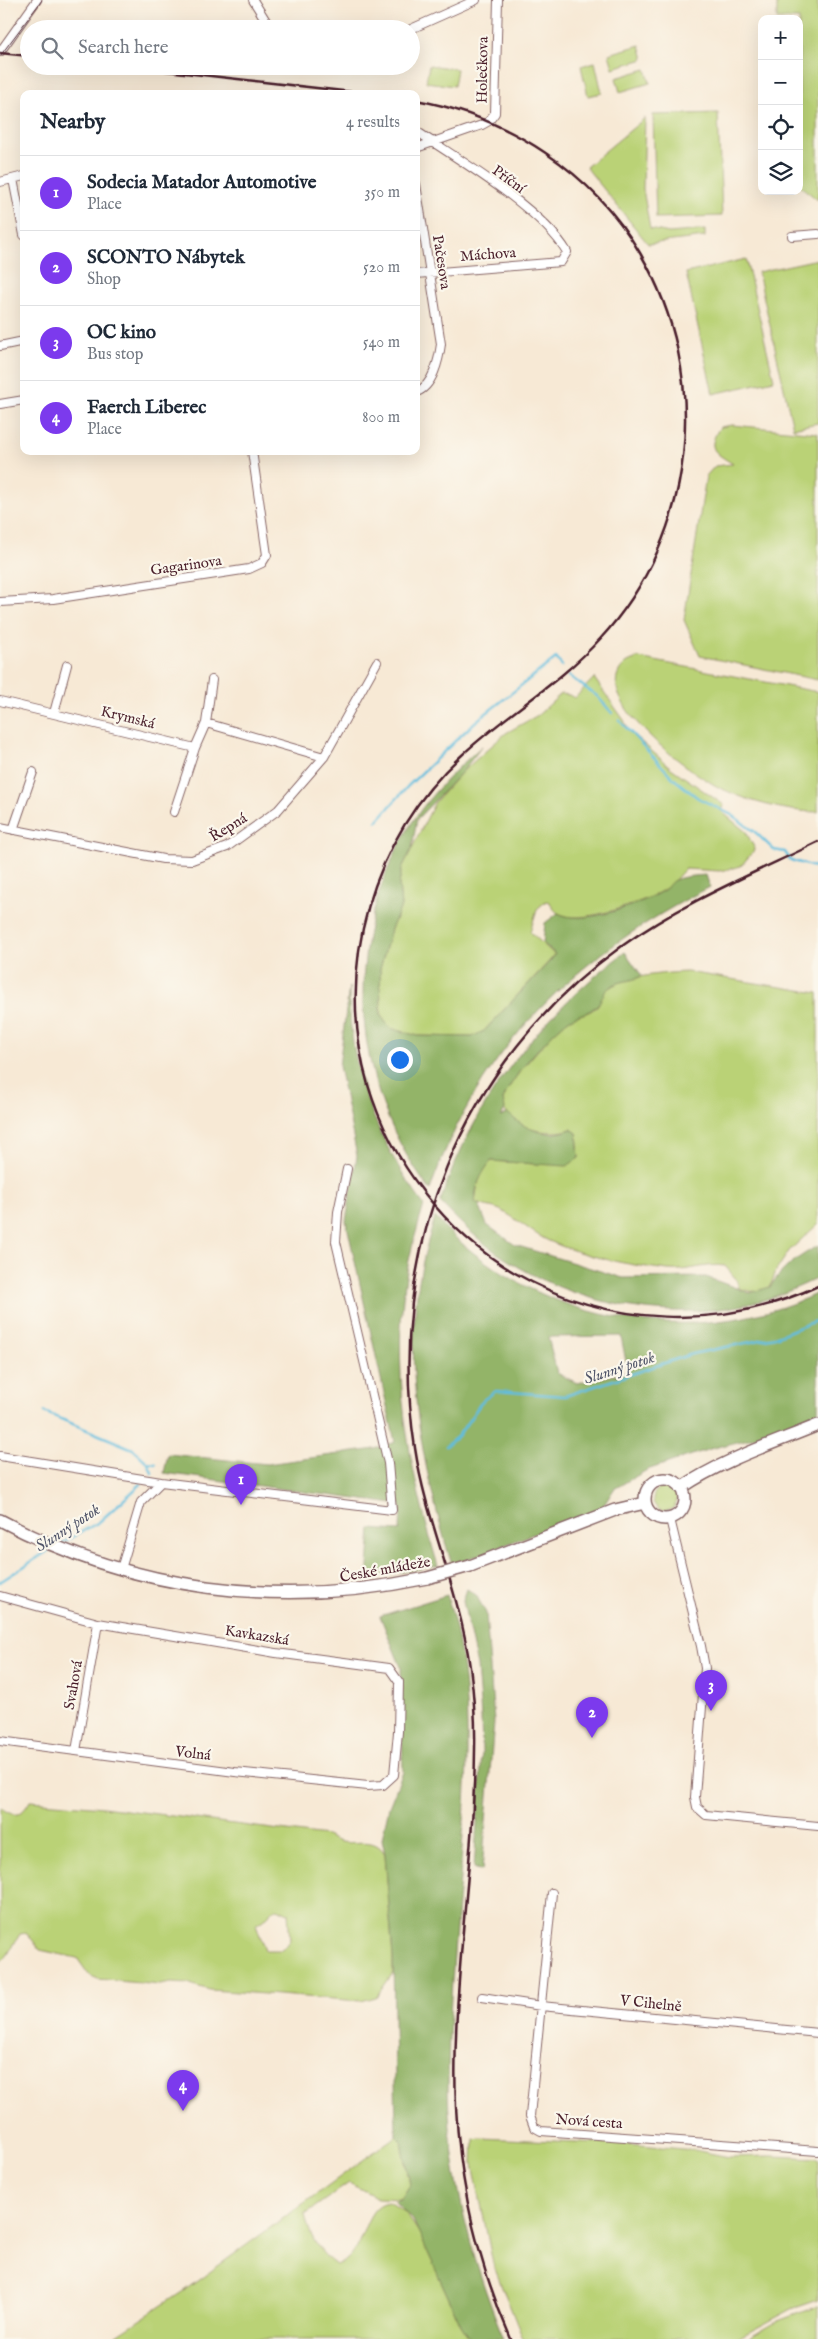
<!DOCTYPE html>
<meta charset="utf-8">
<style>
body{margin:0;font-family:"IM FELL English",serif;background:#f6f6f7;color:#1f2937}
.controls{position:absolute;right:15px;top:15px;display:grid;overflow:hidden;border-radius:10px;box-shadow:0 5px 20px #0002}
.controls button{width:45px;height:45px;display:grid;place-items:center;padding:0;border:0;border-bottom:1px solid #e0e1e3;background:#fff;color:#1f2937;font:25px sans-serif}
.you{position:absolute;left:399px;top:1059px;width:18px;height:18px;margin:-12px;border:4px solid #fff;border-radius:50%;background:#1a73e8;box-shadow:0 0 0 8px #1a73e833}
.badge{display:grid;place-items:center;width:32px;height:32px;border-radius:50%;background:#7c3aed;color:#fff;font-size:16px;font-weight:700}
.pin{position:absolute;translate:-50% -41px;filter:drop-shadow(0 1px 2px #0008)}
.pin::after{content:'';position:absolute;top:26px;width:18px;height:15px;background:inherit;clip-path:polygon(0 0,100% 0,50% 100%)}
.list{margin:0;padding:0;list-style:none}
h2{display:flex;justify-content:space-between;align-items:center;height:65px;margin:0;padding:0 20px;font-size:21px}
h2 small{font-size:16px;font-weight:400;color:#747a83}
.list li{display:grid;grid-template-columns:32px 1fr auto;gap:15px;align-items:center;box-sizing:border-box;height:75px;padding:0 20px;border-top:1px solid #e0e1e3}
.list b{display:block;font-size:19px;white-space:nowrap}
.list p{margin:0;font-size:16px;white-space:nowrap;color:#747a83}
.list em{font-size:16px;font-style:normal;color:#747a83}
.icon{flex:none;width:28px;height:28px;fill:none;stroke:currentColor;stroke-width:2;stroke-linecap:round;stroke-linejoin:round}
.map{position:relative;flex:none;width:818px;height:2339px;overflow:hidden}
.search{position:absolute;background:#fff;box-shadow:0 5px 20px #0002;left:20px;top:20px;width:400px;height:55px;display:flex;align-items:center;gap:12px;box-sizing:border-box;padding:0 18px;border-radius:28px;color:#747a83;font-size:19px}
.panel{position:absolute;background:#fff;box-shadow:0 5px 20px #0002;left:20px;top:90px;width:400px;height:365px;border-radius:10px}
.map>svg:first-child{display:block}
.green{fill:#bad276;stroke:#827850;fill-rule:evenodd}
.forest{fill:#93b467;stroke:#6e6a49;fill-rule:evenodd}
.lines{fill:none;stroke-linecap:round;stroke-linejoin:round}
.stream{stroke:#60bdde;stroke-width:2.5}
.street-casing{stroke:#876666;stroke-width:10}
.secondary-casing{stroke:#876666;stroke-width:14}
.street{stroke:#fff;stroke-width:8}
.secondary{stroke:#fff;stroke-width:11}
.tram{stroke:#4a1f2b;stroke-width:1}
.rail{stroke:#4a1f2b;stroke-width:2.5}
.secondary-bridge-casing{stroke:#876666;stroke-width:14;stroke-linecap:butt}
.secondary-bridge{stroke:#fff;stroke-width:11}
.labels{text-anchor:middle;stroke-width:4.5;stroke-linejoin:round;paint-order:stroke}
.street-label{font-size:15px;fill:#4a1f2b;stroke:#fbf7ec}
.water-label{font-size:16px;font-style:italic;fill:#52566a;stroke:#fbf7ec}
</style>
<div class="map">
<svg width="818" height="2339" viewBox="0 0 818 2339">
<rect width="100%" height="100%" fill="#fbf7ec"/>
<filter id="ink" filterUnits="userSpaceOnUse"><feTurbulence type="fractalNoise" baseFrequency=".02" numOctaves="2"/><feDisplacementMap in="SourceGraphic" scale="10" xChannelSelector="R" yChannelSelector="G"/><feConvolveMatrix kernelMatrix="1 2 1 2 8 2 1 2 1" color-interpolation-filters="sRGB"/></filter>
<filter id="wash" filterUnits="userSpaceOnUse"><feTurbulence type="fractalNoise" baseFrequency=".0096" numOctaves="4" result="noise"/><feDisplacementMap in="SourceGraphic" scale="20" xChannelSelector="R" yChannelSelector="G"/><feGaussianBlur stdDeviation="1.12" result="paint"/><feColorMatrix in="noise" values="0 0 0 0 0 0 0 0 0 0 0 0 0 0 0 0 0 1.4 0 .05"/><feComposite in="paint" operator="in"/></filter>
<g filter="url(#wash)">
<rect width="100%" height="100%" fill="#f7e9d5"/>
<path class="green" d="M 777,0 L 818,0 L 818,200 L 799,185 L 799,19 L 777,19 Z
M 640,45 L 644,59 L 613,68 L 609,54 Z
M 595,62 L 602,93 L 588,96 L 581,66 Z
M 429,65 L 457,69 L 454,86 L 426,82 Z
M 646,69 L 650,83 L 620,92 L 616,78 Z
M 718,113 L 722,216 L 656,218 L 653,115 Z
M 645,118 L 643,189 L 650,229 L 669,233 L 705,230 L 705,237 L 648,244 L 586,167 Z
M 746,259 L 774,380 L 713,394 L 686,273 Z
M 818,259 L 818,423 L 793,428 L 758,272 Z
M 732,425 L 818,433 L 818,680 L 700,656 L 684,620 L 706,476 L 715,466 L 733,464 C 714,452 706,449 720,427 Z
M 639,658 L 818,692 L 818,812 C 786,812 751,802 722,789 C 695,776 585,698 625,664 C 628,661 635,659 639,658 Z
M 594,678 L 624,720 L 628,730 L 671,768 L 724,805 L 722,812 L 746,832 L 755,849 L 741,866 L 720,871 L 685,869 C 679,875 673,883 666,888 C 649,901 583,924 563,915 C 556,913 553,909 550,902 L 546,901 L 537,909 L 530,932 L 555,955 L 484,1031 L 472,1037 L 418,1036 L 390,1028 L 381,1016 L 380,969 L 391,929 L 401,907 L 399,884 L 402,868 L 435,802 L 462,772 L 506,733 L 538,715 L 561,694 L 569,695 L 575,698 Z
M 687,972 L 818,993 L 818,1224 L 789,1251 L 776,1271 L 770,1287 C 758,1292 751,1293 739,1288 L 736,1279 L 725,1266 C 706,1263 688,1272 668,1270 C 629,1265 585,1257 549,1241 C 531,1233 517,1218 500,1210 C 491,1206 483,1207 475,1202 L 479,1176 L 491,1161 L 535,1164 L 579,1158 L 577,1133 L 571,1129 C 552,1137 502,1129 503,1101 C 504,1085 553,1032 567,1021 C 576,1014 589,1015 597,1006 C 600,1003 598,1003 600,999 C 603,992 612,984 620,982 C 642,975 664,973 687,972 Z
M653 1499a12 12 0 1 1 24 0a12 12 0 1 1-24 0Z
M 30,1801 L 103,1807 L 326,1836 C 331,1838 336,1841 341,1842 C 358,1845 375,1836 385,1854 L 393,1957 L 393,1973 L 376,1997 L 361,2001 L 210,1990 L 189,1984 L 171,1983 L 160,1985 L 98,1979 L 89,1975 L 77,1958 L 40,1950 L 27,1933 L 20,1934 L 5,1959 L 0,1962 L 0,1807 C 14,1818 21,1817 30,1801 ZM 278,1908 L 288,1913 L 290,1940 L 282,1950 L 265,1950 L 256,1924 L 267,1918 L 272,1910 Z
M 396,2136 L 402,2142 L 410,2185 L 401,2199 L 378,2198 L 349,2183 L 305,2214 C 308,2234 320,2254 336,2265 C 367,2257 360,2205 389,2202 L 405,2212 L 420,2234 L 461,2325 L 470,2339 L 111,2339 L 185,2290 Z
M 480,2138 L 629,2144 L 694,2150 L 729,2157 L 772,2156 L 818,2158 L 818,2300 L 792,2309 L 736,2339 L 523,2339 L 493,2264 L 473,2164 L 474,2139 Z
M 818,2306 L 818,2339 L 747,2339 L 778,2321 Z"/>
<path class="forest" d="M 482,746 L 462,772 L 417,819 L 412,848 L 402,868 L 399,884 L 401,907 L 391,929 L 380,969 L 381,1016 L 390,1028 L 418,1036 L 472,1037 L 484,1031 L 551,960 L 555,954 L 543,943 L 545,923 L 558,913 C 582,927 641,904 664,890 C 668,887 671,881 675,880 C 684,876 696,876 706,875 L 710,887 C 578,954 479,1047 430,1190 C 351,1087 341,947 405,834 C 425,799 453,772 482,746 Z
M 625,952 L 642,976 C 631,982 619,980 609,988 C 602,993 602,1001 596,1006 C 588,1015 575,1014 566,1022 C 544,1041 514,1073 503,1100 L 505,1109 L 501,1117 L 508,1113 C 524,1130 550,1139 571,1129 L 577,1133 L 579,1158 L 567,1166 L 491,1161 C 481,1174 475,1186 475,1202 L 479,1205 L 487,1225 L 515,1245 L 623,1278 L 706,1277 L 750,1293 L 770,1287 C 781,1269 799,1256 818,1246 L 818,1278 C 793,1290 767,1301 739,1306 C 661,1321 572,1303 506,1259 C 481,1243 460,1223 440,1202 C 477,1096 536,1020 625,952 Z
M 349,987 C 348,1068 376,1140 424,1205 C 419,1223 413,1241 409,1260 C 388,1365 408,1465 438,1566 L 367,1578 L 371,1529 L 400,1531 L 401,1505 L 164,1473 L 168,1454 L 267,1464 L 375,1449 L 395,1442 L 346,1221 L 357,1156 L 339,1066 Z
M 435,1217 C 530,1322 690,1353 818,1293 L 818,1415 L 768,1434 L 710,1449 L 647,1470 L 614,1489 L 602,1508 L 452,1565 C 422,1467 400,1363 423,1261 C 426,1246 431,1232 435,1217 ZM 621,1336 L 628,1372 L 577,1383 L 557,1373 L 548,1337 Z
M 467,1589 L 476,1595 L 486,1613 L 494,1722 L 482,1871 L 474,1868 L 482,1752 L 481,1717 L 477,1666 L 463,1601 Z
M 447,1595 C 472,1676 469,1751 463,1835 C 458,1914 449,1994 448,2074 C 447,2166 469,2254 504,2339 L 470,2339 L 461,2325 L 413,2220 L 394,2201 L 401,2199 L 410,2185 L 402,2142 L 396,2136 L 393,1957 L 385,1854 L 382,1839 L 389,1807 L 403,1772 L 401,1667 L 380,1616 Z"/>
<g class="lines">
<path class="stream" d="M 569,676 L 597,696 L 612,713
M 619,720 L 674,779 L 698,798 L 732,815 L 755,832 L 774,850 L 785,852 L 790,860 L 818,868
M 377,821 L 408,786 L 475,722 L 556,658 L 562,666
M 44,1412 L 133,1449 L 148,1463
M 446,1446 L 458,1436 L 483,1400 L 496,1391 L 565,1396 L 692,1354 L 775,1337 L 818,1320
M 152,1473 L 148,1463 L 156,1464
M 60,1544 L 99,1522 L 141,1484
M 0,1582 L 51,1549"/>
</g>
</g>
<g filter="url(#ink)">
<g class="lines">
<defs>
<path id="street" d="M 253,0 L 271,29
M 411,29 L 476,0
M 0,52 L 37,0
M 416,131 C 458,159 543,210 567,252 L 561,262 L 416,274
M 416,148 L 482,125 L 489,121 L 495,113 L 498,0
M 13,179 L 24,235
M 0,182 L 24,176
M 416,184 L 441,344 C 439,359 433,387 416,392
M 792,236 L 818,234
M 0,346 L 24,341
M 0,404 L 24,400
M 0,602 L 53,599 L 249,569 L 262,563 L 267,555 L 252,451
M 0,701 L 195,748 L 206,723 L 324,757
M 54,713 L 67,665
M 206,723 L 212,680
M 174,812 L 195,748
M 0,827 L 163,859 L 192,860 L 227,847 L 278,810 L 324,757 L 377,662
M 13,830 L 33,772
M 0,1456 L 161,1482 L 141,1502 L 121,1569
M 161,1482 L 392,1510 L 388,1463 L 336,1242 L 338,1212 L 347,1169
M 670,1519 L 701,1646 L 705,1668 L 695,1797 L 697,1807 L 706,1815 L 818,1826
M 0,1596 L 98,1623 L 276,1653 L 389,1668 L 399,1682 L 398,1732 L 394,1775 L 383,1785 L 368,1786 L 235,1772 L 0,1741
M 76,1751 L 98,1623
M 552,1893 L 530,2116 L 534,2127 L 541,2131 L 818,2151
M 482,1997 L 541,2006 L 818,2033"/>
<path id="secondary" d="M645 1499a20 20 0 1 1 40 0a20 20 0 1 1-40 0Z
M 681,1488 C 722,1460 772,1444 818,1425
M 0,1520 C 133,1591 280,1609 427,1578
M 470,1566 L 615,1510 L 645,1503"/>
</defs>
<use href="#street" class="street-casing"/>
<use href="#secondary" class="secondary-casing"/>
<use href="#street" class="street"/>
<use href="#secondary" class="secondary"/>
<path class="tram" d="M 0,56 L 42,0"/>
<path class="rail" d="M 0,53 L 29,56
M 122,66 L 370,94
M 416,100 C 508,117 593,172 640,253 C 712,376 697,534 600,639 C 559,684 506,714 462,755 C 372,837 334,967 368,1085 C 391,1162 445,1232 515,1273 C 608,1327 720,1331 818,1286
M 511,2339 C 479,2266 460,2188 456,2107 C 451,1988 474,1868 475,1749 C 476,1700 470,1652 457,1605 C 443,1552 423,1502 415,1448 C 385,1253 460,1062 622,946 C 682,903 752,874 818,842"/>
<defs>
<path id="secondary-bridge" d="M 427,1578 L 470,1566"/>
</defs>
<use href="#secondary-bridge" class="secondary-bridge-casing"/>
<use href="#secondary-bridge" class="secondary-bridge"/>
</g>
</g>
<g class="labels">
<g class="street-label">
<text transform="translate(482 70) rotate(-89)" y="5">Holečkova</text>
<text transform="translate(509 179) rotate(36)" y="5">Příční</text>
<text transform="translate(488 254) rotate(-4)" y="5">Máchova</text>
<text transform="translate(442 262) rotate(81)" y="5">Pačesova</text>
<text transform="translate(186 565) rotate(-8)" y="5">Gagarinova</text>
<text transform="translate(128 717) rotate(14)" y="5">Krymská</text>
<text transform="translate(228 827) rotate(-32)" y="5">Řepná</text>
<text transform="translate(385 1569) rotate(-10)" y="5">České mládeže</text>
<text transform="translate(257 1635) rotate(9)" y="5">Kavkazská</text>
<text transform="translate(73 1685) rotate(-80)" y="5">Svahová</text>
<text transform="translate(193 1753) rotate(7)" y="5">Volná</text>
<text transform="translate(651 2003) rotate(6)" y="5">V Cihelně</text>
<text transform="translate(589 2121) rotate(4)" y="5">Nová cesta</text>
</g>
<g class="water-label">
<text transform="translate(619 1367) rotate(-18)" y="6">Slunný potok</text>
<text transform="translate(67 1527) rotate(-33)" y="6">Slunný potok</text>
</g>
</g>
</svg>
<div class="controls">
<button>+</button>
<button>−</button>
<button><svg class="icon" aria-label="locate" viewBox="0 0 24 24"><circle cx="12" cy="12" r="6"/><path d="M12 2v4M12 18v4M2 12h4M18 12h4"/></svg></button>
<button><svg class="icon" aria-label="layers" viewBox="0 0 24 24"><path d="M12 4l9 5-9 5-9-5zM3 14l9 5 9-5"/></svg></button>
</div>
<div class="you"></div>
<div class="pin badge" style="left:241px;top:1505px">1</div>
<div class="pin badge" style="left:592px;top:1738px">2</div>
<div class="pin badge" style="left:711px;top:1711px">3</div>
<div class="pin badge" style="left:183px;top:2111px">4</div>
<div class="search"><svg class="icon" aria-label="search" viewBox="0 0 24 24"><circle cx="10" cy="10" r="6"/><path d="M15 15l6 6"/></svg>Search here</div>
<section class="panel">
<h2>Nearby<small>4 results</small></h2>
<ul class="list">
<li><span class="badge">1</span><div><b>Sodecia Matador Automotive</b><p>Place</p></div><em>350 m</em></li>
<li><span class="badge">2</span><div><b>SCONTO Nábytek</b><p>Shop</p></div><em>520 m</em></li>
<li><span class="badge">3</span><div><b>OC kino</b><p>Bus stop</p></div><em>540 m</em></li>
<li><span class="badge">4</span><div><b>Faerch Liberec</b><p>Place</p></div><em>800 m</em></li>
</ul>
</section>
</div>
